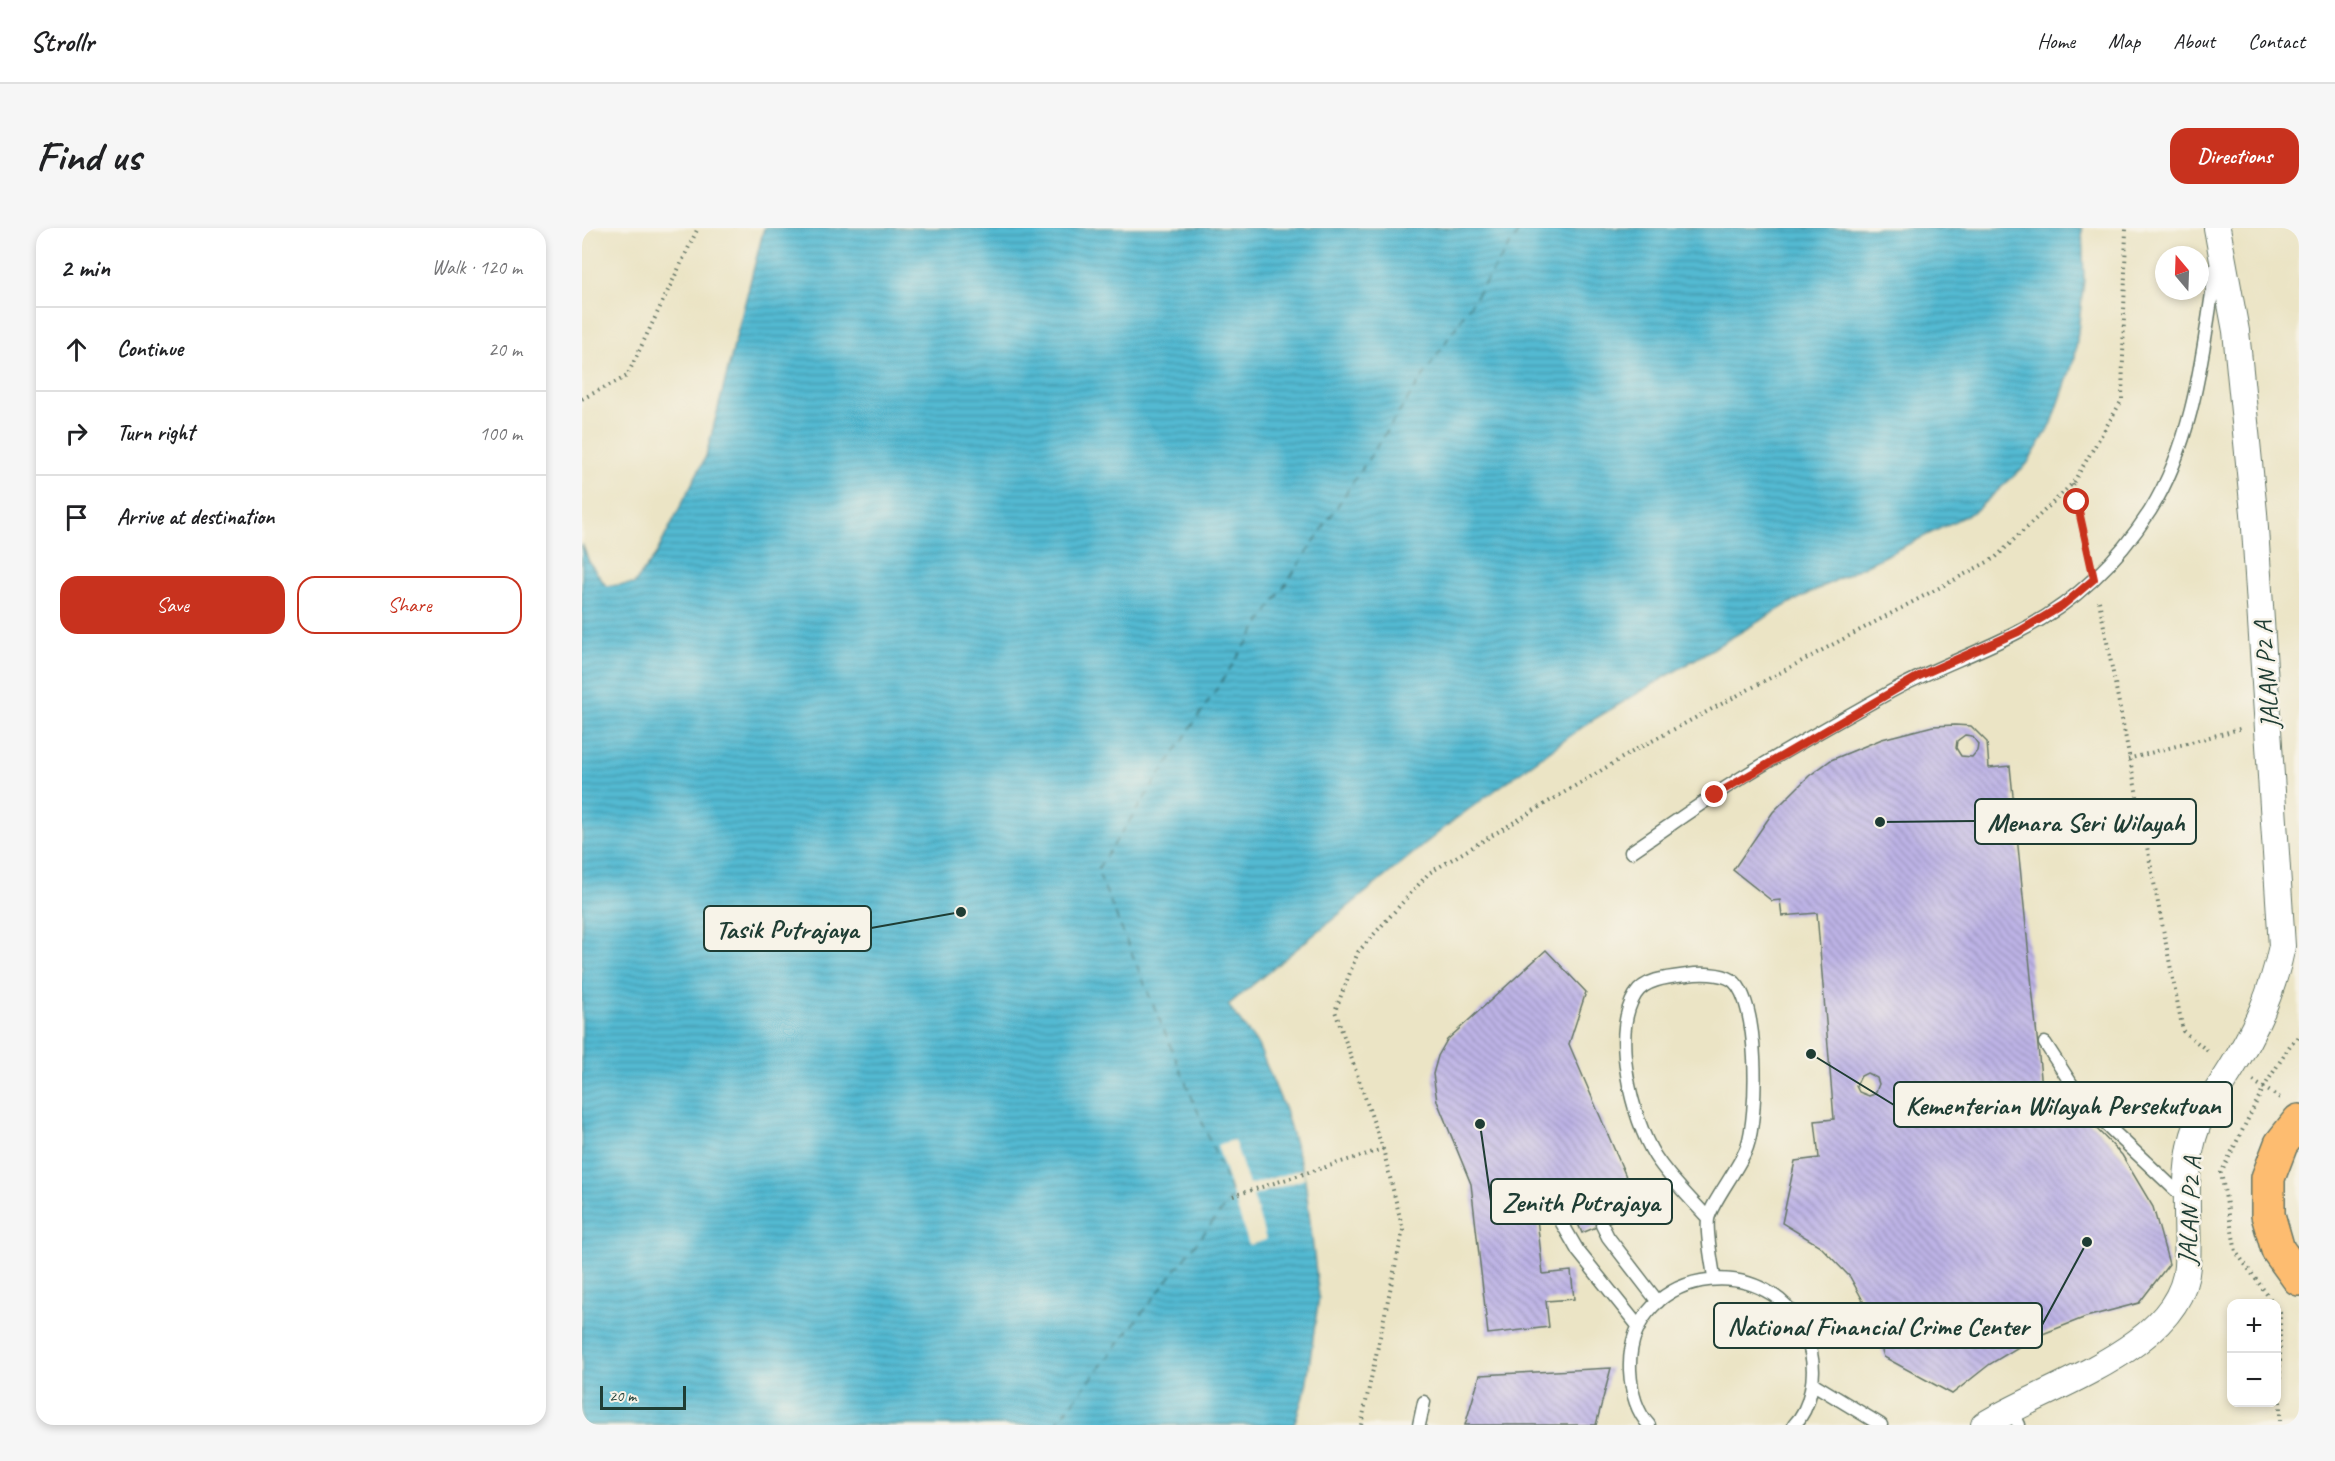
<!DOCTYPE html>
<meta charset="utf-8">
<style>
body{margin:0;font-family:Caveat,sans-serif;background:#f6f6f6;color:#202124}
.controls{position:absolute;right:18px;bottom:18px;display:grid;overflow:hidden;border-radius:12px;box-shadow:0 3px 9px #0003}
.controls button{width:54px;height:54px;display:grid;place-items:center;padding:0;border:0;border-bottom:2px solid #e0e0e0;background:#fff;color:#202124;font:30px sans-serif}
.compass{position:absolute;left:1573px;top:18px;width:54px;height:54px;border-radius:50%;background:#fff;box-shadow:0 3px 9px #0003;rotate:341deg}
.scale{position:absolute;left:18px;bottom:15px;width:86px;box-sizing:border-box;padding-left:6px;border:3px solid #1f3d34;border-top:0;font-size:16px;line-height:21px;white-space:nowrap;color:#1f3d34;-webkit-text-stroke:4px #f7f3e8;paint-order:stroke}
.stop{position:absolute;width:18px;height:18px;margin:-14px;border:4px solid #c8321e;border-radius:50%;background:#fff}
.stop.end{background:#c8321e;border-color:#fff;box-shadow:0 2px 6px #0008}
.list{margin:0;padding:0;list-style:none}
h2{display:flex;justify-content:space-between;align-items:center;height:78px;margin:0;padding:0 24px;font-size:26px}
h2 small{font-size:20px;font-weight:400;color:#757577}
.list li{display:grid;grid-template-columns:39px 1fr auto;gap:18px;align-items:center;box-sizing:border-box;height:84px;padding:0 24px;border-top:2px solid #e0e0e0}
.list b{display:block;font-size:22px;white-space:nowrap}
.list em{font-size:20px;font-style:normal;color:#757577}
.actions{display:flex;gap:12px;padding:18px 24px}
.actions a{flex:1;padding:14px 0;border:2px solid #c8321e;border-radius:18px;text-align:center;font-size:21px;color:#c8321e}
.actions .main{background:#c8321e;color:#fff}
.icon{flex:none;width:33px;height:33px;fill:none;stroke:currentColor;stroke-width:2;stroke-linecap:round;stroke-linejoin:round}
.map{position:relative;flex:none;width:1717px;height:1197px;overflow:hidden;border-radius:18px}
header{display:flex;align-items:center;gap:36px;box-sizing:border-box;height:84px;padding:0 30px;background:#fff;border-bottom:2px solid #e0e0e0}
header strong{font-size:28px}
nav{display:flex;gap:33px;margin-inline-start:auto;font-size:21px}
.intro{display:flex;align-items:center;justify-content:space-between;box-sizing:border-box;height:144px;padding:0 36px}
h1{margin:0;font-size:42px}
.button{padding:15px 27px;border-radius:18px;background:#c8321e;color:#fff;font-size:21px;font-weight:700}
main{display:flex;gap:36px;padding:0 36px}
aside{flex:1;background:#fff;border-radius:18px;box-shadow:0 3px 9px #0003}
.map>svg:first-child{display:block}
.water{fill:url(#water-rules);stroke:#397b83;stroke-width:1.5}
.pier{fill:#ebe4c5}
.lines{fill:none;stroke-linecap:round;stroke-linejoin:round}
.ferry{stroke:#2c5c5c;stroke-width:1.5;stroke-dasharray:8 6;stroke-linecap:butt}
.building{fill:url(#building-back-hatch);fill-rule:evenodd}
.lane-casing{stroke:#667767;stroke-width:15}
.street-casing{stroke:#667767;stroke-width:28}
.primary-casing{stroke:#667767;stroke-width:36}
.path{stroke:#667767;stroke-width:4;stroke-dasharray:1.5 4.5;stroke-linecap:butt}
.lane{stroke:#fff;stroke-width:12}
.street{stroke:#fff;stroke-width:26}
.primary{stroke:#fdbc70;stroke-width:33}
.route{stroke:#c8321e;stroke-width:8}
.labels{text-anchor:middle;stroke-width:5;stroke-linejoin:round;paint-order:stroke}
.street-label{font-size:26px;fill:#1f3d34;stroke:#f7f3e8}
.leader{fill:none;stroke:#1f3d34;stroke-width:2}
.callout-dot{fill:#1f3d34;stroke:#f7f3e8;stroke-width:2}
.callout{fill:#f7f3e8;stroke:#1f3d34;stroke-width:2}
.callout-label{font-size:27px;text-anchor:middle;font-weight:bold;fill:#1f3d34}
</style>
<header>
<strong>Strollr</strong>
<nav><a>Home</a><a>Map</a><a>About</a><a>Contact</a></nav>
</header>
<div class="intro"><h1>Find us</h1><a class="button">Directions</a></div>
<main>
<aside>
<h2>2 min<small>Walk · 120 m</small></h2>
<ul class="list">
<li><svg class="icon" aria-label="ahead" viewBox="0 0 24 24"><path d="M12 20V5M6 11l6-6 6 6"/></svg><div><b>Continue</b></div><em>20 m</em></li>
<li><svg class="icon" aria-label="right" viewBox="0 0 24 24"><path d="M7 20v-9h11M14 6l5 5-5 5"/></svg><div><b>Turn right</b></div><em>100 m</em></li>
<li><svg class="icon" aria-label="arrive" viewBox="0 0 24 24"><path d="M6 21V4h12l-3 4 3 4H6"/></svg><div><b>Arrive at destination</b></div></li>
</ul>
<div class="actions"><a class="main">Save</a><a>Share</a></div>
</aside>
<div class="map">
<svg width="1717" height="1197" viewBox="0 0 1717 1197">
<defs>
<pattern id="water-rules" width="6" height="5" patternUnits="userSpaceOnUse" patternTransform="scale(1.5)"><rect width="6" height="5" fill="#53b9d2"/><path d="M0 2.5h6" fill="none" stroke="#4498ab"/></pattern>
<pattern id="building-back-hatch" width="6" height="6" patternUnits="userSpaceOnUse" patternTransform="scale(1.5)"><rect width="6" height="6" fill="#bdb3e6"/><path d="M-1 5l2 2M0 0l6 6M5-1l2 2" fill="none" stroke="#9993bb"/></pattern>
</defs>
<rect width="100%" height="100%" fill="#f7f3e8"/>
<filter id="ink" filterUnits="userSpaceOnUse"><feTurbulence type="fractalNoise" baseFrequency=".0167" numOctaves="2"/><feDisplacementMap in="SourceGraphic" scale="12" xChannelSelector="R" yChannelSelector="G"/><feConvolveMatrix kernelMatrix="1 2 1 2 8 2 1 2 1" color-interpolation-filters="sRGB"/></filter>
<filter id="wash" filterUnits="userSpaceOnUse"><feTurbulence type="fractalNoise" baseFrequency=".008" numOctaves="4" result="noise"/><feDisplacementMap in="SourceGraphic" scale="24" xChannelSelector="R" yChannelSelector="G"/><feGaussianBlur stdDeviation="1.35" result="paint"/><feColorMatrix in="noise" values="0 0 0 0 0 0 0 0 0 0 0 0 0 0 0 0 0 1.4 0 .05"/><feComposite in="paint" operator="in"/></filter>
<g filter="url(#wash)">
<rect width="100%" height="100%" fill="#ebe4c5"/>
<path class="water" d="M 182,0 L 1500,0 L 1502,52 L 1493,129 L 1470,195 L 1445,236 L 1393,283 L 1206,376 L 1009,493 L 872,592 L 646,777 L 676,817 L 703,882 L 723,951 L 737,1069 L 724,1159 L 712,1197 L 0,1197 L 0,316 L 7,334 L 24,358 L 52,356 L 73,328 L 124,228 Z"/>
<path class="pier" d="M 652,912 L 667,957 L 720,941 L 723,951 L 671,968 L 684,1012 L 667,1017 L 635,917 Z"/>
<g class="lines">
<path class="ferry" d="M 473,1197 L 651,968 L 515,642 L 939,0"/>
</g>
<g id="blocks">
<path class="building" d="M 1373,497 L 1389,498 L 1405,514 L 1407,540 L 1428,538 L 1460,859 L 1509,895 L 1540,927 L 1571,979 L 1587,1036 L 1557,1075 L 1504,1089 L 1453,1109 L 1408,1136 L 1370,1166 L 1302,1129 L 1290,1089 L 1268,1049 L 1238,1018 L 1200,995 L 1213,933 L 1237,930 L 1233,893 L 1252,891 L 1235,685 L 1200,688 L 1198,672 L 1190,673 L 1151,642 L 1191,584 L 1227,548 L 1249,532 L 1300,511 L 1351,498 ZM 1383,507 L 1390,508 L 1396,516 L 1395,523 L 1390,529 L 1379,528 L 1374,520 L 1375,513 ZM 1285,845 L 1295,850 L 1297,856 L 1293,866 L 1287,868 L 1277,864 L 1274,858 L 1279,848 Z
M 964,722 L 1004,764 L 987,816 L 1058,981 L 1000,1005 L 988,977 L 955,990 L 961,1046 L 989,1043 L 992,1071 L 964,1073 L 967,1099 L 906,1106 L 889,956 L 855,873 L 851,846 L 856,828 L 865,812 Z
M 1029,1140 L 1014,1197 L 883,1197 L 898,1147 Z"/>
</g>
</g>
<g filter="url(#ink)">
<use href="#blocks" fill-opacity="0" stroke="#667767" stroke-width="1.5"/>
<g class="lines">
<defs>
<path id="lane" d="M 1049,624 C 1083,601 1116,577 1151,555 C 1202,523 1255,494 1308,464 C 1349,441 1394,426 1436,404 C 1490,377 1535,334 1568,283 C 1613,211 1621,121 1634,39
M 1463,815 L 1492,860 L 1513,886 L 1604,972
M 973,983 L 996,1023 L 1057,1099
M 1126,990 C 1108,970 1088,951 1073,928 C 1050,891 1029,806 1053,767 C 1062,751 1088,749 1105,747 C 1118,745 1139,745 1150,752 C 1178,773 1176,888 1165,919 C 1158,939 1129,975 1126,991 C 1124,1006 1130,1034 1132,1049
M 1020,997 L 1026,1009 L 1076,1074
M 1230,1155 L 1299,1197
M 1429,1180 L 1437,1197
M 837,1197 L 842,1174
M 1067,1197 C 1053,1182 1049,1162 1048,1142 C 1044,1033 1205,1016 1229,1125 C 1234,1147 1229,1180 1212,1197"/>
<path id="street" d="M 1402,1197 C 1462,1159 1600,1120 1605,1038 C 1608,992 1598,943 1615,898 C 1623,878 1637,861 1648,843 C 1673,803 1690,766 1700,718 L 1672,285 L 1654,103 L 1635,0"/>
<path id="primary" d="M 1717,893 L 1699,916 L 1686,950 L 1686,987 L 1696,1022 L 1717,1051"/>
</defs>
<use href="#lane" class="lane-casing"/>
<use href="#street" class="street-casing"/>
<use href="#primary" class="primary-casing"/>
<path class="path" d="M 0,171 L 45,148 L 116,0
M 1491,256 L 1507,327
M 1517,373 L 1601,803 L 1627,824
M 1546,531 L 1661,500
M 1671,853 L 1698,870
M 651,968 L 801,921
M 1692,1076 L 1654,1024 L 1639,945 L 1682,859 L 1709,816 L 1717,809
M 1694,1079 L 1698,1084 L 1698,1197
M 779,1197 L 821,1002 L 801,921 L 753,783 L 776,724 L 847,645 L 1055,521 L 1413,330 L 1491,255 L 1540,172 L 1544,0"/>
<use href="#lane" class="lane"/>
<use href="#street" class="street"/>
<use href="#primary" class="primary"/>
</g>
</g>
<g class="lines" filter="url(#ink)">
<path class="route" d="M 1133,567 L 1337,448 L 1436,404 L 1480,378 L 1512,351 L 1495,274"/>
</g>
<g class="labels">
<g class="street-label">
<text transform="translate(1684 447) rotate(-94)" y="9">JALAN P2 A</text>
<text transform="translate(1607 983) rotate(-87)" y="9">JALAN P2 A</text>
</g>
</g>
<path class="leader" d="M1298 594L1393 593M379 684L289 700M1229 826L1312 877M898 896L909 973M1505 1014L1460 1097"/>
<g class="callout-dot">
<circle cx="1298" cy="594" r="6"/>
<circle cx="379" cy="684" r="6"/>
<circle cx="1229" cy="826" r="6"/>
<circle cx="898" cy="896" r="6"/>
<circle cx="1505" cy="1014" r="6"/>
</g>
<g class="callout">
<rect x="1393" y="571" width="221" height="45" rx="6"/>
<rect x="122" y="678" width="167" height="45" rx="6"/>
<rect x="1312" y="854" width="338" height="45" rx="6"/>
<rect x="909" y="951" width="181" height="45" rx="6"/>
<rect x="1132" y="1075" width="328" height="45" rx="6"/>
</g>
<g class="callout-label">
<text x="1504" y="603">Menara Seri Wilayah</text>
<text x="205" y="710">Tasik Putrajaya</text>
<text x="1481" y="886">Kementerian Wilayah Persekutuan</text>
<text x="999" y="983">Zenith Putrajaya</text>
<text x="1296" y="1107">National Financial Crime Center</text>
</g>
</svg>
<div class="controls">
<button>+</button>
<button>−</button>
</div>
<svg class="compass" viewBox="-18 -18 36 36"><path d="M0-13l5 13h-10z" fill="#e53935"/><path d="M0 13l5-13h-10z" fill="#757577"/></svg>
<div class="scale">20 m</div>
<div class="stop" style="left:1495px;top:274px"></div>
<div class="stop end" style="left:1133px;top:567px"></div>
</div>
</main>
